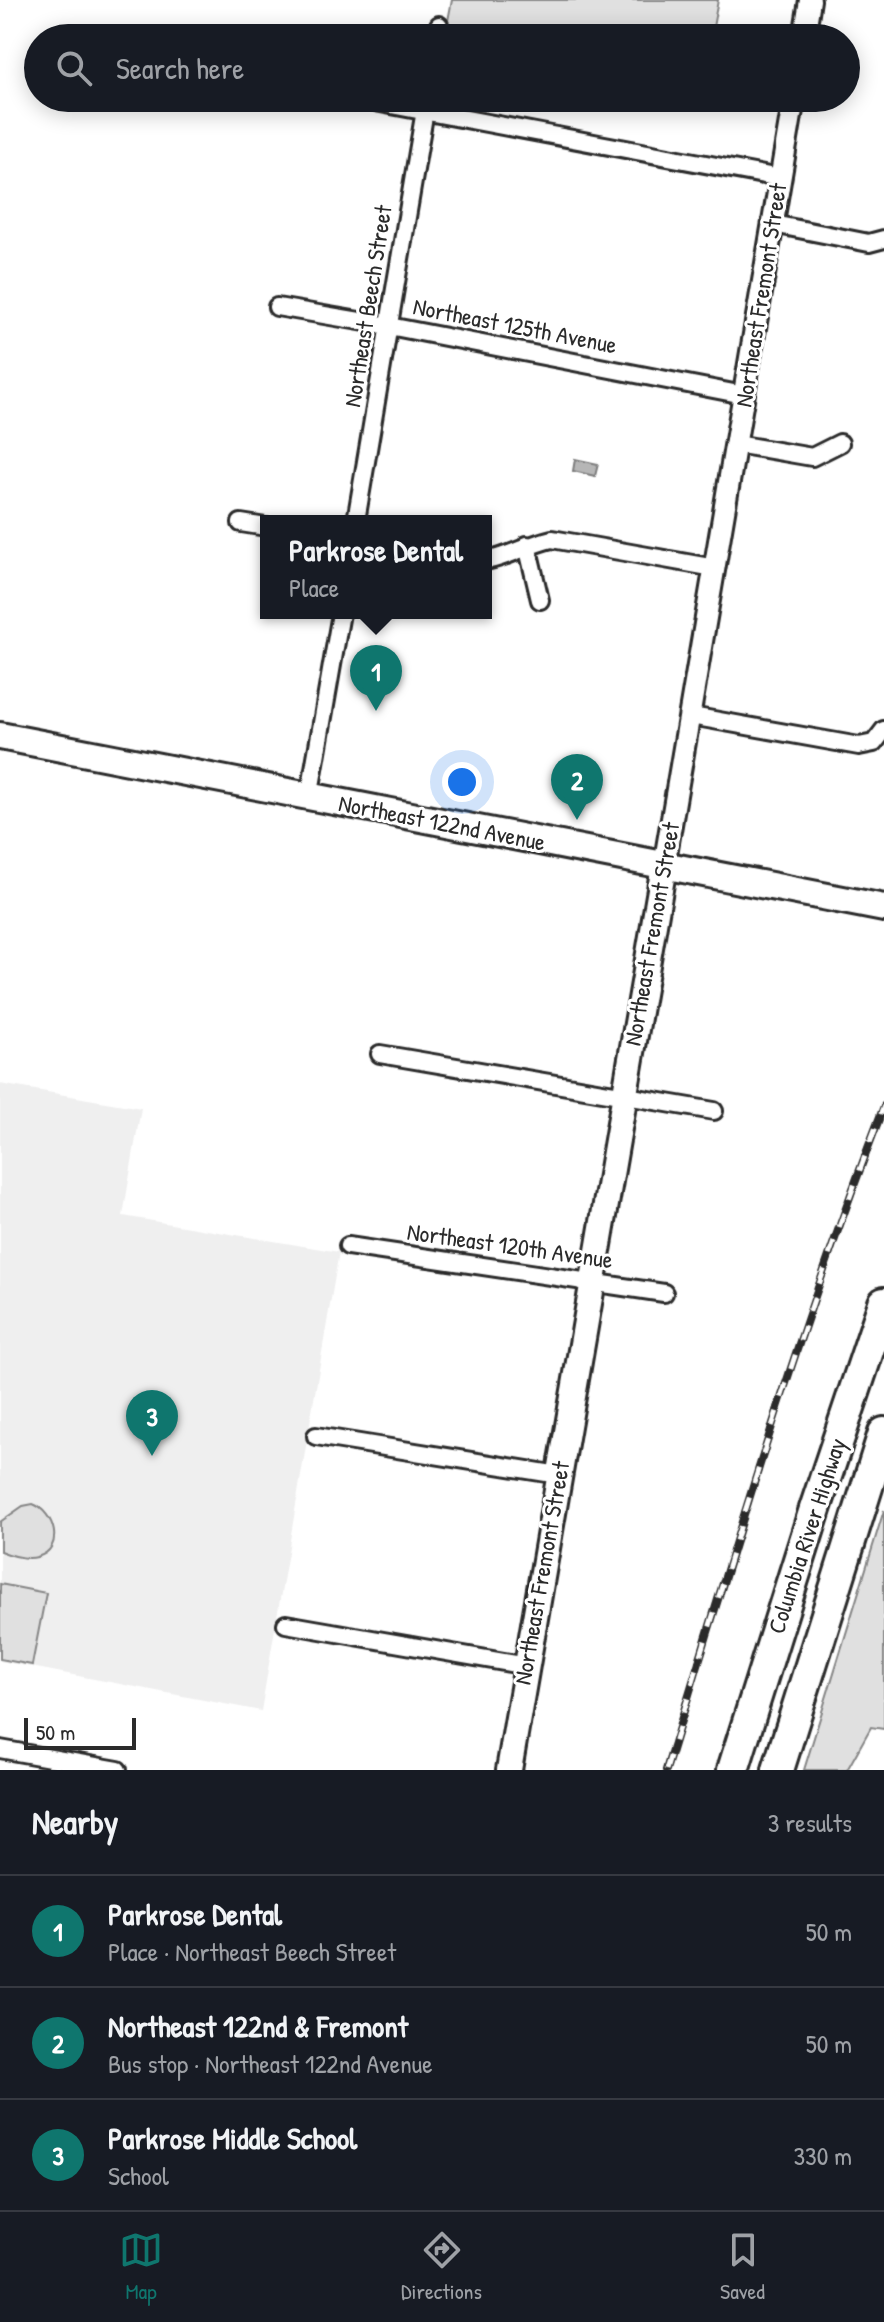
<!DOCTYPE html>
<meta charset="utf-8">
<style>
body{margin:0;font-family:"Patrick Hand",sans-serif;background:#20242c;color:#f1f3f6}
.scale{position:absolute;left:24px;bottom:20px;width:112px;box-sizing:border-box;padding-left:8px;border:4px solid #2b2b2b;border-top:0;font-size:22px;line-height:28px;white-space:nowrap;color:#2b2b2b;-webkit-text-stroke:6px #fff;paint-order:stroke}
.you{position:absolute;left:462px;top:782px;width:28px;height:28px;margin:-20px;border:6px solid #fff;border-radius:50%;background:#1a73e8;box-shadow:0 0 0 12px #1a73e833}
.badge{display:grid;place-items:center;width:52px;height:52px;border-radius:50%;background:#0f766e;color:#fff;font-size:26px;font-weight:700}
.pin{position:absolute;translate:-50% -66px;filter:drop-shadow(0 2px 4px #0008)}
.pin::after{content:'';position:absolute;top:42px;width:28px;height:24px;background:inherit;clip-path:polygon(0 0,100% 0,50% 100%)}
.popup{position:absolute;left:260px;top:515px;width:232px;height:104px;box-sizing:border-box;display:grid;place-content:center;border-radius:0px;background:#171b24;filter:drop-shadow(0 2px 6px #0005);font-size:26px;white-space:nowrap;color:#9ea1a6}
.popup b{font-size:30px;color:#f1f3f6}
.popup::after{content:'';position:absolute;left:50%;top:100%;margin-left:-16px;border:16px solid transparent;border-top-color:#171b24}
.list{margin:0;padding:0;list-style:none}
h2{display:flex;justify-content:space-between;align-items:center;height:104px;margin:0;padding:0 32px;font-size:34px}
h2 small{font-size:26px;font-weight:400;color:#9ea1a6}
.list li{display:grid;grid-template-columns:52px 1fr auto;gap:24px;align-items:center;box-sizing:border-box;height:112px;padding:0 32px;border-top:2px solid #363941}
.list b{display:block;font-size:30px;white-space:nowrap}
.list p{margin:0;font-size:26px;white-space:nowrap;color:#9ea1a6}
.list em{font-size:26px;font-style:normal;color:#9ea1a6}
.icon{flex:none;width:44px;height:44px;fill:none;stroke:currentColor;stroke-width:2;stroke-linecap:round;stroke-linejoin:round}
.map{position:relative;flex:none;width:884px;height:1770px;overflow:hidden}
.search{position:absolute;background:#171b24;box-shadow:0 4px 20px #0003;left:24px;right:24px;top:24px;height:88px;display:flex;align-items:center;gap:20px;box-sizing:border-box;padding:0 28px;border-radius:44px;color:#9ea1a6;font-size:30px}
.sheet{height:440px;background:#171b24}
nav{display:flex;justify-content:space-around;align-items:center;box-sizing:border-box;height:112px;border-top:2px solid #363941;background:#171b24;font-size:22px;color:#9ea1a6}
nav a{display:grid;justify-items:center;gap:4px}
nav .on{color:#0f766e}
.map>svg:first-child{display:block}
.built{fill:#efefef}
.green{fill:#e0e0e0;stroke:#868686;stroke-width:2}
.water{fill:#b6b6b6;stroke:#7e7e7e;stroke-width:2}
.lines{fill:none;stroke-linecap:round;stroke-linejoin:round}
.minor-casing{stroke:#2b2b2b;stroke-width:22}
.tertiary-casing{stroke:#2b2b2b;stroke-width:26}
.secondary-casing{stroke:#2b2b2b;stroke-width:30}
.primary-casing{stroke:#2b2b2b;stroke-width:32}
.motorway-casing{stroke:#2b2b2b;stroke-width:36}
.minor{stroke:#fff;stroke-width:16}
.tertiary{stroke:#fff;stroke-width:20}
.secondary{stroke:#fff;stroke-width:24}
.primary{stroke:#fff;stroke-width:26}
.motorway{stroke:#fff;stroke-width:30}
.rail-casing{stroke:#2b2b2b;stroke-width:8}
.rail{stroke:#fff;stroke-width:5;stroke-dasharray:15;stroke-linecap:butt}
.labels{text-anchor:middle;stroke-width:6;stroke-linejoin:round;paint-order:stroke}
.street-label{font-size:24px;fill:#2b2b2b;stroke:#fff}
</style>
<div class="map">
<svg width="884" height="1770" viewBox="0 0 884 1770">
<rect width="100%" height="100%" fill="#fff"/>
<filter id="ink" filterUnits="userSpaceOnUse"><feTurbulence type="fractalNoise" baseFrequency=".0125" numOctaves="2"/><feDisplacementMap in="SourceGraphic" scale="16" xChannelSelector="R" yChannelSelector="G"/><feConvolveMatrix kernelMatrix="1 2 1 2 8 2 1 2 1" color-interpolation-filters="sRGB"/></filter>
<g filter="url(#ink)">
<path class="built" d="M 0,1084 L 141,1108 L 123,1216 L 339,1252 L 261,1711 L 0,1661 Z"/>
<path class="green" d="M 452,0 L 718,0 L 711,38 L 507,38 L 447,26 Z
M 33,1504 C 54,1512 66,1549 37,1557 C 26,1560 10,1555 0,1551 L 0,1522 L 23,1506 Z
M 884,1510 L 884,1729 L 871,1727 L 847,1770 L 804,1770 Z
M 0,1584 L 46,1593 L 32,1665 L 0,1659 Z"/>
<path class="water" d="M 575,459 L 598,464 L 595,476 L 573,471 Z"/>
<g class="lines">
<defs>
<path id="minor" d="M 437,38 L 439,25
M 354,98 L 780,178
M 773,224 L 869,243 L 884,239
M 277,307 L 389,326 L 744,395
M 736,444 L 812,457 L 840,443
M 356,521 L 427,98
M 241,523 L 266,527
M 527,545 L 540,600
M 486,561 C 508,557 529,544 552,539 L 715,568
M 691,716 L 859,746 L 874,743 L 884,730
M 309,798 L 341,613
M 380,1054 L 714,1111
M 348,1246 L 664,1293
M 316,1436 L 559,1475
M 286,1624 L 527,1666
M 0,1749 L 118,1770"/>
<path id="tertiary" d="M 804,38 L 810,0
M 664,866 L 794,98"/>
<path id="secondary" d="M 509,1770 L 664,866"/>
<path id="primary" d="M 0,736 L 884,908"/>
<path id="motorway" d="M 733,1770 L 815,1509 L 884,1303
M 778,1770 L 884,1433"/>
</defs>
<use href="#minor" class="minor-casing"/>
<use href="#tertiary" class="tertiary-casing"/>
<use href="#secondary" class="secondary-casing"/>
<use href="#primary" class="primary-casing"/>
<use href="#motorway" class="motorway-casing"/>
<use href="#minor" class="minor"/>
<use href="#tertiary" class="tertiary"/>
<use href="#secondary" class="secondary"/>
<use href="#primary" class="primary"/>
<use href="#motorway" class="motorway"/>
<defs>
<path id="rail" d="M 666,1770 C 734,1547 800,1323 884,1106"/>
</defs>
<use href="#rail" class="rail-casing"/>
<use href="#rail" class="rail"/>
</g>
</g>
<g class="labels">
<g class="street-label">
<text transform="translate(761 295) rotate(-81)" y="8">Northeast Fremont Street</text>
<text transform="translate(368 306) rotate(-81)" y="8">Northeast Beech Street</text>
<text transform="translate(515 326) rotate(11)" y="8">Northeast 125th Avenue</text>
<text transform="translate(442 823) rotate(11)" y="8">Northeast 122nd Avenue</text>
<text transform="translate(652 934) rotate(-80)" y="8">Northeast Fremont Street</text>
<text transform="translate(510 1246) rotate(8)" y="8">Northeast 120th Avenue</text>
<text transform="translate(807 1536) rotate(-72)" y="8">Columbia River Highway</text>
<text transform="translate(542 1573) rotate(-80)" y="8">Northeast Fremont Street</text>
</g>
</g>
</svg>
<div class="scale">50 m</div>
<div class="you"></div>
<div class="pin badge" style="left:376px;top:711px">1</div>
<div class="popup"><b>Parkrose Dental</b>Place</div>
<div class="pin badge" style="left:577px;top:820px">2</div>
<div class="pin badge" style="left:152px;top:1456px">3</div>
<div class="search"><svg class="icon" aria-label="search" viewBox="0 0 24 24"><circle cx="10" cy="10" r="6"/><path d="M15 15l6 6"/></svg>Search here</div>
</div>
<section class="sheet">
<h2>Nearby<small>3 results</small></h2>
<ul class="list">
<li><span class="badge">1</span><div><b>Parkrose Dental</b><p>Place · Northeast Beech Street</p></div><em>50 m</em></li>
<li><span class="badge">2</span><div><b>Northeast 122nd &amp; Fremont</b><p>Bus stop · Northeast 122nd Avenue</p></div><em>50 m</em></li>
<li><span class="badge">3</span><div><b>Parkrose Middle School</b><p>School</p></div><em>330 m</em></li>
</ul>
</section>
<nav>
<a class="on"><svg class="icon" aria-label="map" viewBox="0 0 24 24"><path d="M3 6l6-2 6 2 6-2v14l-6 2-6-2-6 2zM9 4v14M15 6v14"/></svg>Map</a>
<a><svg class="icon" aria-label="directions" viewBox="0 0 24 24"><path d="M12 3l9 9-9 9-9-9zM9 14v-3h6M13 9l2 2-2 2"/></svg>Directions</a>
<a><svg class="icon" aria-label="saved" viewBox="0 0 24 24"><path d="M7 4h10v16l-5-4-5 4z"/></svg>Saved</a>
</nav>
